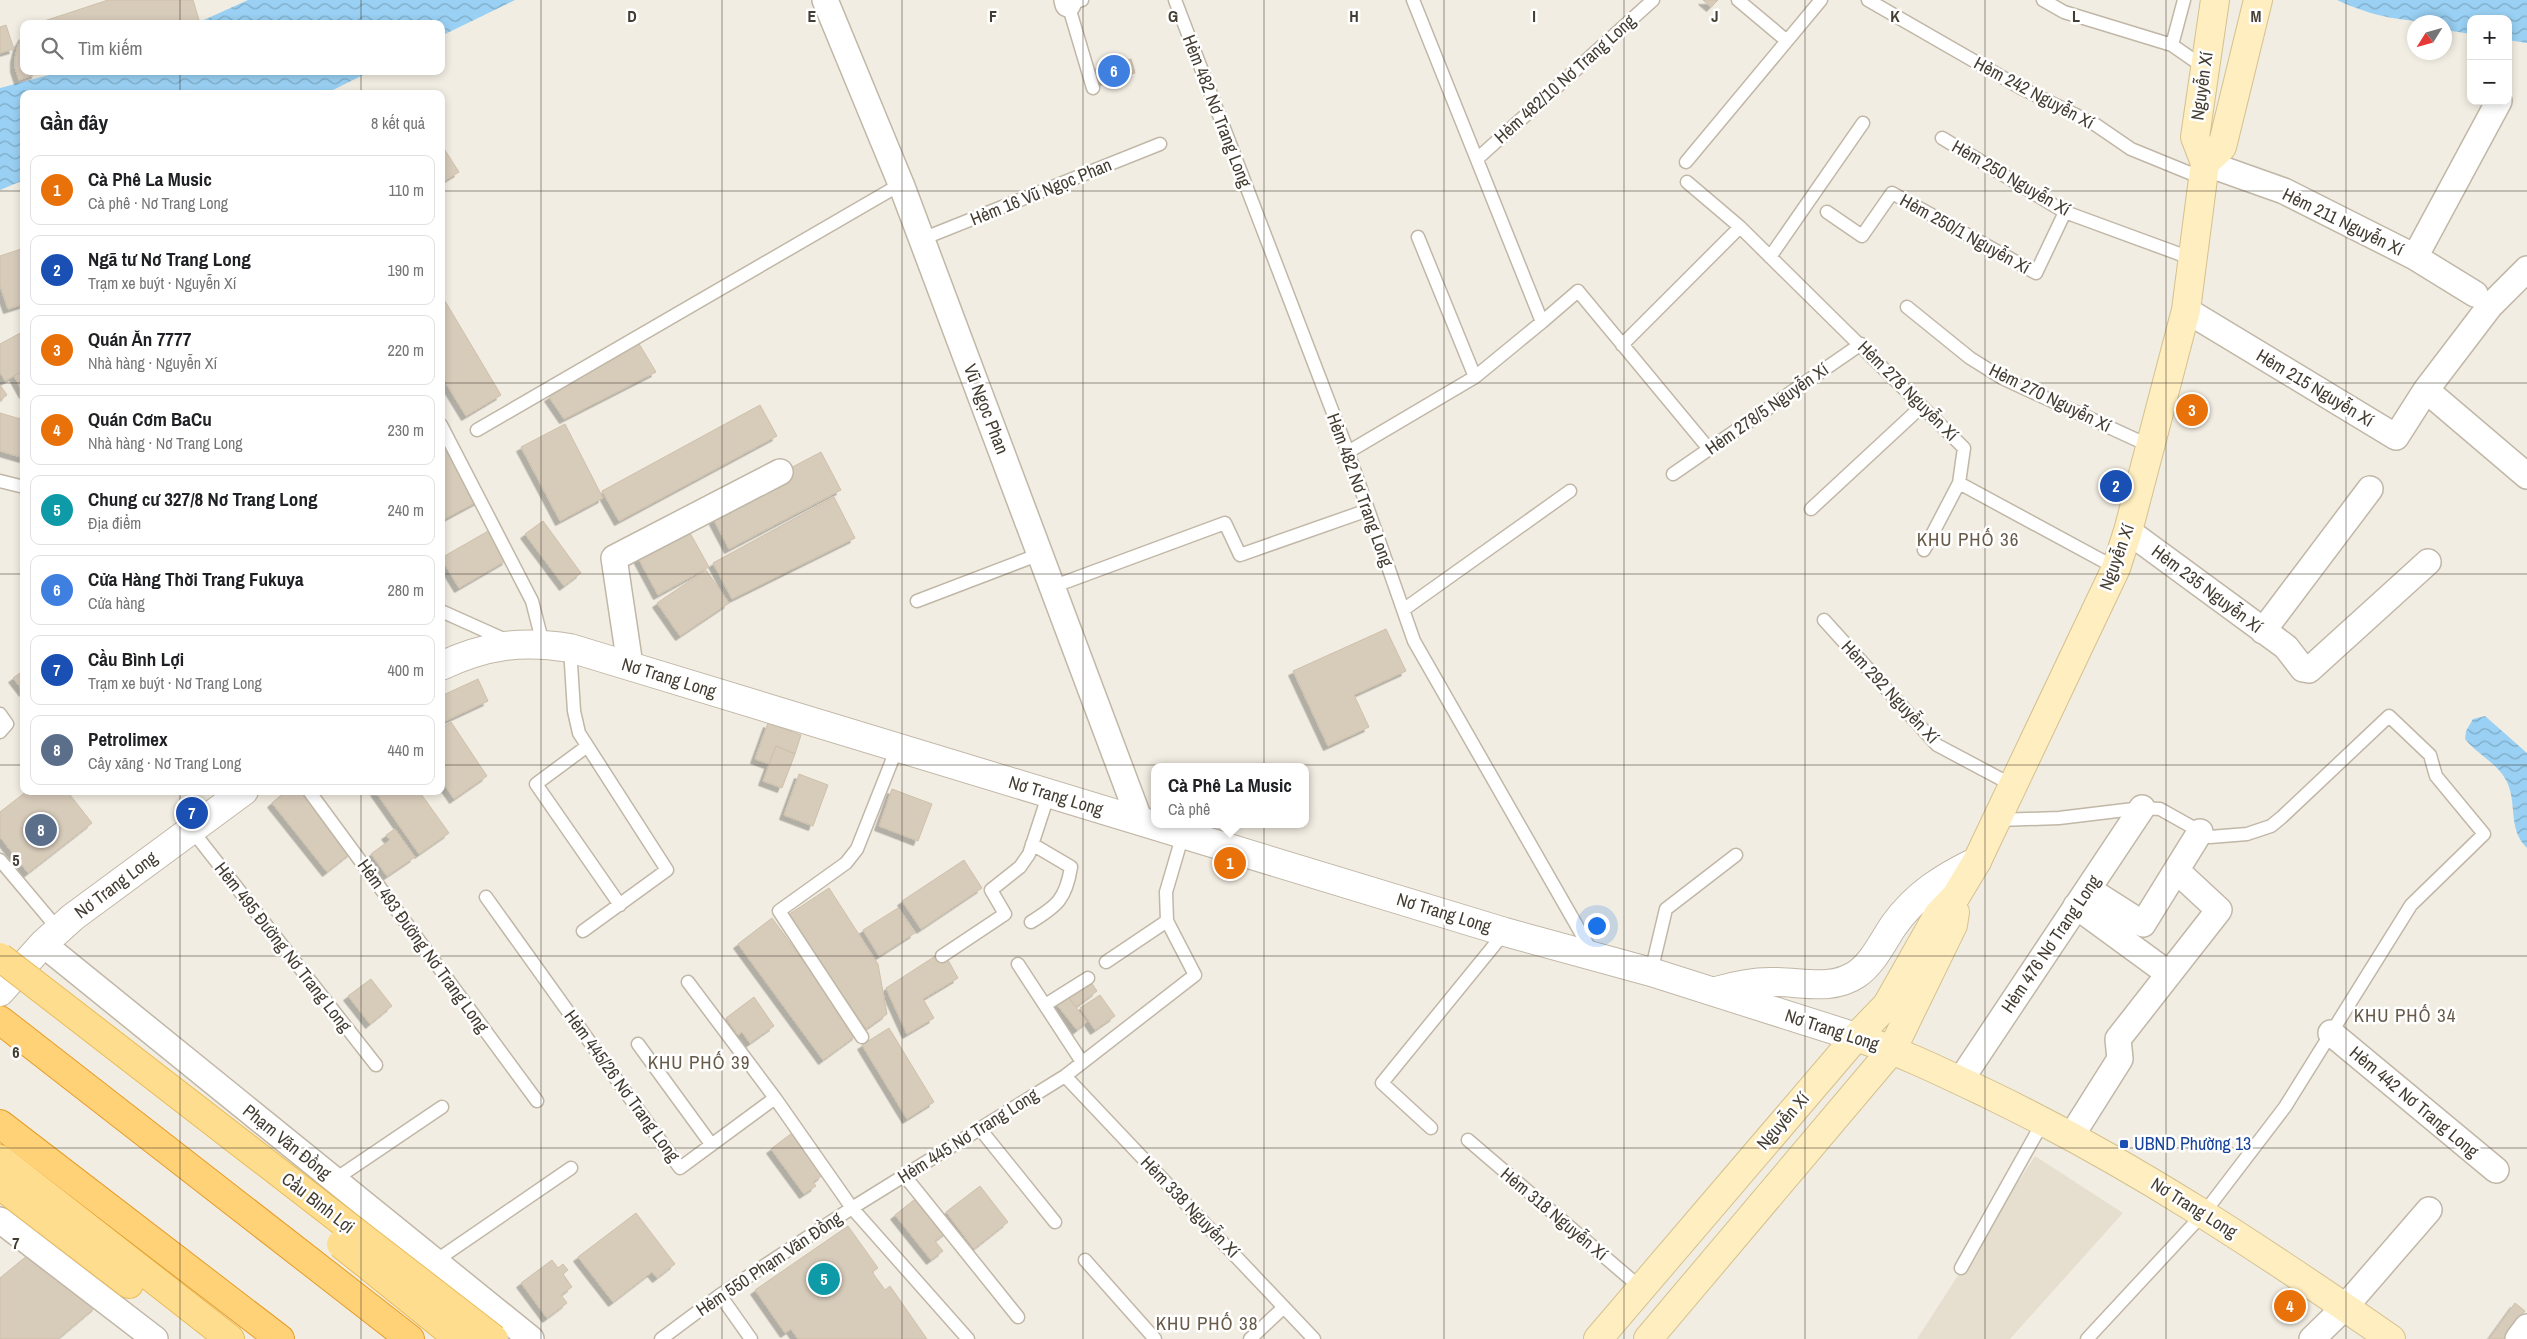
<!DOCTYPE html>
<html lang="vi">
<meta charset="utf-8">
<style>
body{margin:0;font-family:"Archivo Narrow",sans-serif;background:#f6f6f6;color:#202124}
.controls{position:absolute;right:15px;top:15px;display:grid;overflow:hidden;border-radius:10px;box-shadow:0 2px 8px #0003}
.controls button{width:45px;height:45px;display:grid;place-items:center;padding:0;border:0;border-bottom:1px solid #e0e0e0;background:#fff;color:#202124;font:25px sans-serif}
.compass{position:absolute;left:2407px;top:15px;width:45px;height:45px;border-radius:50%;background:#fff;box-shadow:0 2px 8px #0003;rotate:233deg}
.you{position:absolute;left:1596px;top:925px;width:18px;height:18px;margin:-12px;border:4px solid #fff;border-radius:50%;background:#1a73e8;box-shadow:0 0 0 8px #1a73e833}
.badge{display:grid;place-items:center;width:32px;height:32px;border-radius:50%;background:#0f766e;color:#fff;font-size:16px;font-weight:700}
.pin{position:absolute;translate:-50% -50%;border:2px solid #fff;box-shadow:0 1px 5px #0006}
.popup{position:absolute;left:1151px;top:763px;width:158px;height:65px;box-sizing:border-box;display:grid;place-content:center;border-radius:10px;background:#fff;filter:drop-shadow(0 1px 4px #0005);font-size:16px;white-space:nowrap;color:#757577}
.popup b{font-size:19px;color:#202124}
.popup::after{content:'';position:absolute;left:50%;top:100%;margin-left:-10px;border:10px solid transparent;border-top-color:#fff}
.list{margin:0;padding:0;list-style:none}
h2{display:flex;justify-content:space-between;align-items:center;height:65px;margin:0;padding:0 20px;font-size:21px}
h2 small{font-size:16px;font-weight:400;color:#757577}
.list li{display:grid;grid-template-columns:32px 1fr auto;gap:15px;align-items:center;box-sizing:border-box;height:70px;margin:0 10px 10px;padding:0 10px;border:1px solid #e0e0e0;border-radius:10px}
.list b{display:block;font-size:19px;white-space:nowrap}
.list p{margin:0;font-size:16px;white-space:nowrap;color:#757577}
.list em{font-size:16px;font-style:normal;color:#757577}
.icon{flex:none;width:28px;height:28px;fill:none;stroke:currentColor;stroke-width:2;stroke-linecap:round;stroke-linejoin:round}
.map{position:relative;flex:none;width:2527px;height:1339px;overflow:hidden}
.search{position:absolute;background:#fff;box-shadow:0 2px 8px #0003;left:20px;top:20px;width:425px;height:55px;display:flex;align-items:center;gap:12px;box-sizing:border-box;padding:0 18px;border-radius:10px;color:#757577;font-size:19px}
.panel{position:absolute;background:#fff;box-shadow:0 2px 8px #0003;left:20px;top:90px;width:425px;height:705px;border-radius:10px}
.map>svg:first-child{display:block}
.residential{fill:#e6dfcf}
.water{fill:url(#water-waves)}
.building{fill:#d7cbba;stroke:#cfc0aa;filter:url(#shadow)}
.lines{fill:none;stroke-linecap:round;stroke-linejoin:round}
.service-casing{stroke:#c1b7a7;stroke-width:15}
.minor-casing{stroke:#c1b7a7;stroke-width:28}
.tertiary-casing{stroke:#c1b7a7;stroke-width:30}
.secondary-casing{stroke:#d4c18e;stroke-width:30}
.primary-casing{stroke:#e9bc59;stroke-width:30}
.trunk-casing{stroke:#e59d29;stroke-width:30}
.service{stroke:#fff;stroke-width:12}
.minor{stroke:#fff;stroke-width:25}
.tertiary{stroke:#fff;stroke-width:28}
.secondary{stroke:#ffeebf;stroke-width:28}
.primary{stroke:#ffdd8e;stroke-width:28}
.trunk{stroke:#ffd277;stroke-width:28}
.primary-bridge-casing{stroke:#e9bc59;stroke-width:30;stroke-linecap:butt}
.primary-bridge{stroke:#ffdd8e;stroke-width:28}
.grid{fill:none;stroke:#443d32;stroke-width:1;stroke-opacity:0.55}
.transit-dot{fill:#1a4fb4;stroke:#fff;stroke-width:2}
.labels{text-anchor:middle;stroke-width:5;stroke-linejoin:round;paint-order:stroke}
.street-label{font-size:18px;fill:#443d32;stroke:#fff}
.transit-label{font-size:18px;fill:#164399;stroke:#fff;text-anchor:start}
.neighbourhood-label{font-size:19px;letter-spacing:1px;fill:#675a49;stroke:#fff}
.grid-label{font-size:16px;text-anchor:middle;font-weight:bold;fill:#443d32;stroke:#fff;stroke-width:5;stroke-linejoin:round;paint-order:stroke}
</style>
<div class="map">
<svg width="2527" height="1339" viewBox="0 0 2527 1339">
<defs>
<pattern id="water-waves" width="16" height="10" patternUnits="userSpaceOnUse" patternTransform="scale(1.25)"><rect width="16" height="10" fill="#99d0f3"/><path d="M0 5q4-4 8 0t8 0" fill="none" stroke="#7eaac5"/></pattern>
<filter id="shadow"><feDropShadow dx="-4.5" dy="4.5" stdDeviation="0" flood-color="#0004"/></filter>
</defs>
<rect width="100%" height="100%" fill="#f2ede2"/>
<path class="residential" d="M 2035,1156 L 2123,1213 L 2010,1339 L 1917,1339 Z"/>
<path class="water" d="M 248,0 L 515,0 L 441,36 L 441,24 L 195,24 Z
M 2337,0 L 2527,0 L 2527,43 L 2508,40 L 2508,19 L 2471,19 L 2471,34 L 2445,30 L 2444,22 C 2405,22 2373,17 2337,0 Z
M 64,71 L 371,71 L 325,94 L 24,94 L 24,180 L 0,190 L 0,88 Z
M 2485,716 L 2527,753 L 2527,848 C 2507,829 2518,802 2506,780 C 2497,763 2477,754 2465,739 L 2466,731 L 2473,719 Z"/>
<path class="building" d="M 108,0 L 193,0 L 199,20 L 188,24 L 35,24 Z
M 1703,0 L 1718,0 L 1711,7 Z
M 6,25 L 14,49 L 0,53 L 0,27 Z
M 24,35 L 24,71 L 36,71 L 36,74 L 19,80 L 15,68 L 15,58 L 18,45 Z
M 1131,59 L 1135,73 L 1096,83 L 1092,70 Z
M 441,144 L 459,172 L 441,183 Z
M 24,248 L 24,304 L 8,309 L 0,286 L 0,256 Z
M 445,301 L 501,395 L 466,416 L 441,375 L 441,304 Z
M 24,331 L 24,370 L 5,381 L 0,372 L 0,344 Z
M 638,342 L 656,372 L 564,419 L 549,397 Z
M 24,370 L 24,394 L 14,376 Z
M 0,385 L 7,395 L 0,400 Z
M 760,405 L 777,436 L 619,521 L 602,491 Z
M 0,413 L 24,420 L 24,458 L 0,451 Z
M 565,424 L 603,498 L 560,521 L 521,447 Z
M 441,426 L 480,500 L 441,521 Z
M 821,452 L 841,490 L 729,549 L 709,511 Z
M 834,497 L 855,538 L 732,599 L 713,563 Z
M 543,521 L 581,573 L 564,586 L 525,534 Z
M 685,524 L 709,567 L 658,595 L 635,552 Z
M 490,530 L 507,560 L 459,588 L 441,558 Z
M 706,570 L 729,603 L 680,636 L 657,603 Z
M 1386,629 L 1406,671 L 1354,695 L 1369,727 L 1328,746 L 1293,671 Z
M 24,670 L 24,692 L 13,678 Z
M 478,679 L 488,701 L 441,723 L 441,696 Z
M 451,722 L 487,776 L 454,799 L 441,780 L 441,728 Z
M 768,723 L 801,735 L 795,754 L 776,746 L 769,764 L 755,759 Z
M 776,746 L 795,754 L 782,788 L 763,781 Z
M 799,774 L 828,785 L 813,826 L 784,815 Z
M 892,789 L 932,804 L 918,841 L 879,826 Z
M 27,791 L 67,791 L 92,823 L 28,873 L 0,837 L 0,812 Z
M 286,791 L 303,791 L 352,852 L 327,872 L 272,803 Z
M 375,791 L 419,791 L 449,833 L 419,854 Z
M 395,829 L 415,857 L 387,876 L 371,854 L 390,840 L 386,835 Z
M 964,860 L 982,888 L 921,929 L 902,901 Z
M 829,888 L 878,964 L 887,1014 L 866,1029 L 788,915 Z
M 898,908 L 915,933 L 879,956 L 863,930 Z
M 772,918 L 857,1035 L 823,1060 L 738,944 Z
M 943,951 L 958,978 L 923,999 L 934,1018 L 907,1034 L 886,988 Z
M 1088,978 L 1097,991 L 1076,1007 L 1066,994 Z
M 371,979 L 392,1006 L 370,1024 L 348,996 Z
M 1066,994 L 1087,1022 L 1077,1030 L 1054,1001 Z
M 1100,995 L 1115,1016 L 1095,1030 L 1080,1008 Z
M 754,997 L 774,1026 L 750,1043 L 742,1032 L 738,1035 L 726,1018 Z
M 889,1028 L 934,1102 L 907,1119 L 862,1045 Z
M 792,1133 L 823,1175 L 813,1182 L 816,1186 L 804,1194 L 771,1149 Z
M 980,1186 L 1008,1222 L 974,1249 L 946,1212 Z
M 919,1196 L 948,1231 L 935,1241 L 943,1251 L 931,1260 L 895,1215 Z
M 636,1213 L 675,1264 L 657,1278 L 652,1272 L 613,1302 L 578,1257 Z
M 848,1226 L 878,1268 L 872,1272 L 885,1290 L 890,1286 L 927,1339 L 798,1339 L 791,1329 L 785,1333 L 755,1290 Z
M 34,1250 L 97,1306 L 58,1339 L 0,1339 L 0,1278 Z
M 552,1260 L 558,1268 L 563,1264 L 568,1270 L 563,1274 L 572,1287 L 561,1295 L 567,1303 L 547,1318 L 521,1283 Z
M 2515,1303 L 2525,1311 L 2504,1339 L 2489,1339 Z"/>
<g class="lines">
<defs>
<path id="service" d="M 1082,0 L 1068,4 L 1093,88
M 1175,0 L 1348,452 L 1414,641 L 1593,954
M 1738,0 L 1787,41
M 1868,0 L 2021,88 L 2096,125 L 2131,149 L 2202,178
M 2043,0 L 2064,12 L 2172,45 L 2205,68
M 2172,45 L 2184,0
M 1942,138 L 2065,212 L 2193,259
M 1477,159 L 1653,0
M 1686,162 L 1821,0
M 1687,182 L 1740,227 L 1964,448 L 1959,483 L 2116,568
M 1827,212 L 1862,236 L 1892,193 L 2036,273 L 2065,212
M 1418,237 L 1475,377
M 922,239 L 1160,144
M 1770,257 L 1863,123
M 1907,307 L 1970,358 L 2002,378 L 2150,446
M 1542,322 L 1578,291 L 1709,449
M 1622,345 L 1740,227
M 441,425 L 532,601 L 543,644
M 477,430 L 901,184
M 1348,452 L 1475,377 L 1542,322 L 1413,0
M 1673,474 L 1861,344
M 0,481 L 24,487
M 1811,509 L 1921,407
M 1924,550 L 1959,483
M 1052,587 L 1225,523 L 1240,555 L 1368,510
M 917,601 L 1040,554
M 1403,610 L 1570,491
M 441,611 L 508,641
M 1824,620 L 1937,745 L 2014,786
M 570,648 L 574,711 L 579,733 L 667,870 L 583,931
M 0,714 L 7,724 L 0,732
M 586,747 L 536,784 L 620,905
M 309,791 L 537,1101
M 1998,820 L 2059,818 L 2142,808 L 2160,809 L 2210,837 L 2247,834 L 2271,826 L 2282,817 L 2389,716 L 2430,755 L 2436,776 L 2484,834 L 2411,905 L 2285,1107 L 2204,1213 L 2087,1339
M 191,829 L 376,1065
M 0,860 L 58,929
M 486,897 L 680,1168 L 775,1098 L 852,1208 L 968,1339
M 1031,922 C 1057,906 1066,899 1071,867 L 1032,844
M 942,956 L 1005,914 L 991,890 L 1020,867 L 1029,854 L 1049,793
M 1106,962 L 1167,921
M 1018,964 L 1082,1062
M 1651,972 L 1666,909 L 1736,855
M 688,982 L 775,1098
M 1045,1005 L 1088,978
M 862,1037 L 779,911 L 846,863 L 857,849 L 897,748
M 638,1044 L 711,1144
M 1065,1076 L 1314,1339
M 1431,1128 L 1382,1083 L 1505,932
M 980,1129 L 1055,1222
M 1468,1140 L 1641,1288
M 904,1175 L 1018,1317
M 334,1180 L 442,1107
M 1085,1260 L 1155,1339
M 434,1262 L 571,1168
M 1961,1268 L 2044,1120
M 720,1295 L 751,1339
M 661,1339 L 720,1295 L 852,1208 L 1065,1076 L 1195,975 L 1167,921 L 1166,892 L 1183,834
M 1250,1339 L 1284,1307"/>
<path id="minor" d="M 825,0 L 901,184 L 1140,821
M 1067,0 L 1068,4
M 2205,163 L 2284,191 L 2415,257 L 2475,294
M 2415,257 L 2499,101
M 2186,310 L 2396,437 L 2426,390 L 2527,476
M 2426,390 L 2490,306 L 2527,269
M 2128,531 L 2286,647 L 2303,669 L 2309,670 L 2428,562
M 2263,631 L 2370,489
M 630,665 L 614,558 L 780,472
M 2088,889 L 2143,924 L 2200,832
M 2076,906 L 2169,974
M 43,944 L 531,1339
M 2331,1033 L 2496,1170
M 1960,1081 L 2142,808
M 2072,1135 L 2120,1059 L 2118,1039 L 2219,910 L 2177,871
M 0,1220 L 155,1339
M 2312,1339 L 2345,1307 L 2429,1210
M 2518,1339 L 2527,1327"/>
<path id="tertiary" d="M 441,666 C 486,645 521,640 570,648 L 1505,932 L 1651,972 L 1856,1037
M 1716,991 C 1736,985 1754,981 1776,982 C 1803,982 1832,991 1857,974 C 1873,963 1883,941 1894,925 C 1916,894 1944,877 1977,861
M 0,992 L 43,944 L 73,917 L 244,791"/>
<path id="secondary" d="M 2205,163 L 2222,147 L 2258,0
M 1856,1037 C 1901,1052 1944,1073 1988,1094 C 2130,1162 2261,1249 2391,1339
M 1598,1339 L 1856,1037 L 1887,1005 L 1938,915 L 1956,896 L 1977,861 L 2116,568 L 2128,531 L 2186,310 L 2205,163 L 2195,137 L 2215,0
M 1648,1339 L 1892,1050 L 1953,925 L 1955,912"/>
<path id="primary" d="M 0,1159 L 230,1339
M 0,1185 L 129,1284"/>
<path id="trunk" d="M 0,1020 L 410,1339
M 0,1124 L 280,1339"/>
</defs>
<use href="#service" class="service-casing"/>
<use href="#minor" class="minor-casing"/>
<use href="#tertiary" class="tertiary-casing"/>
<use href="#secondary" class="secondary-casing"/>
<use href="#primary" class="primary-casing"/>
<use href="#trunk" class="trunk-casing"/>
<use href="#service" class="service"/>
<use href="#minor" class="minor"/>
<use href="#tertiary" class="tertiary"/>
<use href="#secondary" class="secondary"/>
<use href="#primary" class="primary"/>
<use href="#trunk" class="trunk"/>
<defs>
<path id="primary-bridge" d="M 0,957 L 494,1339
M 341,1244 L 459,1339"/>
</defs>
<use href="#primary-bridge" class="primary-bridge-casing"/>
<use href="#primary-bridge" class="primary-bridge"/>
</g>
<path class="grid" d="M 180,0 L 180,24M 361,0 L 361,24M 541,0 L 541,1339M 722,0 L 722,1339M 902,0 L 902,1339M 1083,0 L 1083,1339M 1264,0 L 1264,1339M 1444,0 L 1444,1339M 1624,0 L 1624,1339M 1805,0 L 1805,1339M 1985,0 L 1985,1339M 2166,0 L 2166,1339M 2346,0 L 2346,1339M 180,71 L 180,94M 361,71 L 361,94M 0,191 L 24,191M 441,191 L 2527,191M 0,383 L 24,383M 441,383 L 2527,383M 0,574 L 24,574M 441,574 L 2527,574M 0,765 L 24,765M 441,765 L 2527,765M 180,791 L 180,1339M 361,791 L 361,1339M 0,956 L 2527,956M 0,1148 L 2527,1148"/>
<rect class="transit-dot" x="2119" y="1139" width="10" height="10" rx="2.5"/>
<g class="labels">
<g class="street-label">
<text transform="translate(1565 79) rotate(-42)" y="6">Hẻm 482/10 Nơ Trang Long</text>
<text transform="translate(2202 86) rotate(-82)" y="6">Nguyễn Xí</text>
<text transform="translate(2034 93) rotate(28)" y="6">Hẻm 242 Nguyễn Xí</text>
<text transform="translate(1217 111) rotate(69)" y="6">Hẻm 482 Nơ Trang Long</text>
<text transform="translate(2011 178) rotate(30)" y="6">Hẻm 250 Nguyễn Xí</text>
<text transform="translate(1041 192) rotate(-22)" y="6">Hẻm 16 Vũ Ngọc Phan</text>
<text transform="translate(2343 222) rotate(26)" y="6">Hẻm 211 Nguyễn Xí</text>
<text transform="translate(1965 234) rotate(29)" y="6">Hẻm 250/1 Nguyễn Xí</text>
<text transform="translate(2315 388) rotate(31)" y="6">Hẻm 215 Nguyễn Xí</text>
<text transform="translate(1908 391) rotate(45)" y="6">Hẻm 278 Nguyễn Xí</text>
<text transform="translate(2050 398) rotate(26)" y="6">Hẻm 270 Nguyễn Xí</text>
<text transform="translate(986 409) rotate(69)" y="6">Vũ Ngọc Phan</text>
<text transform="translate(1767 409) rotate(-35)" y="6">Hẻm 278/5 Nguyễn Xí</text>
<text transform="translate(1360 490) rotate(70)" y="6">Hẻm 482 Nơ Trang Long</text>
<text transform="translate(2117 557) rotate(-70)" y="6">Nguyễn Xí</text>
<text transform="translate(2207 589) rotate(37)" y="6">Hẻm 235 Nguyễn Xí</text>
<text transform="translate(669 678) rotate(17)" y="6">Nơ Trang Long</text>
<text transform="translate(1890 692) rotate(47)" y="6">Hẻm 292 Nguyễn Xí</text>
<text transform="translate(1056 796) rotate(17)" y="6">Nơ Trang Long</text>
<text transform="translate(116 885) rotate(-37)" y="6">Nơ Trang Long</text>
<text transform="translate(1444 913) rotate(17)" y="6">Nơ Trang Long</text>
<text transform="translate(2051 944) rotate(-56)" y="6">Hẻm 476 Nơ Trang Long</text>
<text transform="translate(423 946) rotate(54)" y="6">Hẻm 493 Đường Nơ Trang Long</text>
<text transform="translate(283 947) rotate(52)" y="6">Hẻm 495 Đường Nơ Trang Long</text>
<text transform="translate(1832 1030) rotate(18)" y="6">Nơ Trang Long</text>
<text transform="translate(622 1086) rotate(54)" y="6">Hẻm 445/26 Nơ Trang Long</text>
<text transform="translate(2414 1102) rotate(40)" y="6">Hẻm 442 Nơ Trang Long</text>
<text transform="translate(1783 1121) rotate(-49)" y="6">Nguyễn Xí</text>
<text transform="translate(968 1136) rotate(-32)" y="6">Hẻm 445 Nơ Trang Long</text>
<text transform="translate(287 1142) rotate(39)" y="6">Phạm Văn Đồng</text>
<text transform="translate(318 1203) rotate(38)" y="6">Cầu Bình Lợi</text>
<text transform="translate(1190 1207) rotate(46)" y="6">Hẻm 338 Nguyễn Xí</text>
<text transform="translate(2194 1208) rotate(32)" y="6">Nơ Trang Long</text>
<text transform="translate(1554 1214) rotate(40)" y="6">Hẻm 318 Nguyễn Xí</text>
<text transform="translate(769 1264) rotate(-34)" y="6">Hẻm 550 Phạm Văn Đồng</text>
</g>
<g class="transit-label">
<text x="2134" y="1150">UBND Phường 13</text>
</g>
<g class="neighbourhood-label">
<text x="1968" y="546">KHU PHỐ 36</text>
<text x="2405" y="1022">KHU PHỐ 34</text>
<text x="699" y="1069">KHU PHỐ 39</text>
<text x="1207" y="1330">KHU PHỐ 38</text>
</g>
</g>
<g class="grid-label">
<text x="632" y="22">D</text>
<text x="812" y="22">E</text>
<text x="993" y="22">F</text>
<text x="1173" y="22">G</text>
<text x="1354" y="22">H</text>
<text x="1534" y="22">I</text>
<text x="1715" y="22">J</text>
<text x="1895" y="22">K</text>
<text x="2076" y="22">L</text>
<text x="2256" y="22">M</text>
<text x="16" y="866">5</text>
<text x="16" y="1058">6</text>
<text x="16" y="1249">7</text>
</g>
</svg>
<div class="controls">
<button>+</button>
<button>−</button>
</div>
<svg class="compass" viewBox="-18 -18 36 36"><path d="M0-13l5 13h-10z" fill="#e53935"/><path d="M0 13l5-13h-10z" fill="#757577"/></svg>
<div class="you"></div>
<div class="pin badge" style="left:1230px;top:863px;background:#e8710a">1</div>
<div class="popup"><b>Cà Phê La Music</b>Cà phê</div>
<div class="pin badge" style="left:2116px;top:486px;background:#1a4fb4">2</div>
<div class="pin badge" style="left:2192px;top:410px;background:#e8710a">3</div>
<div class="pin badge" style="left:2290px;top:1306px;background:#e8710a">4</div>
<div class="pin badge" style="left:824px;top:1279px;background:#0f9aa8">5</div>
<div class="pin badge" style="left:1114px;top:71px;background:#3f7fe0">6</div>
<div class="pin badge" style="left:192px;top:813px;background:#1a4fb4">7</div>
<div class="pin badge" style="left:41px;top:830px;background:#5c6f8a">8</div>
<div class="search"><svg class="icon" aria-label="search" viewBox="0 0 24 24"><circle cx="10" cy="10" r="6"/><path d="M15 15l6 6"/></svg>Tìm kiếm</div>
<section class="panel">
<h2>Gần đây<small>8 kết quả</small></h2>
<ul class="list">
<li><span class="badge" style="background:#e8710a">1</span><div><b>Cà Phê La Music</b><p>Cà phê · Nơ Trang Long</p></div><em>110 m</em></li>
<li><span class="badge" style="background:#1a4fb4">2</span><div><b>Ngã tư Nơ Trang Long</b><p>Trạm xe buýt · Nguyễn Xí</p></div><em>190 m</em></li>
<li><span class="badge" style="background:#e8710a">3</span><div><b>Quán Ăn 7777</b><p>Nhà hàng · Nguyễn Xí</p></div><em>220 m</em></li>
<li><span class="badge" style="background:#e8710a">4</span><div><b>Quán Cơm BaCu</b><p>Nhà hàng · Nơ Trang Long</p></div><em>230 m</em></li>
<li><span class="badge" style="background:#0f9aa8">5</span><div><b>Chung cư 327/8 Nơ Trang Long</b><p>Địa điểm</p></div><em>240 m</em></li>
<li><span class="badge" style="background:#3f7fe0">6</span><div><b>Cửa Hàng Thời Trang Fukuya</b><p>Cửa hàng</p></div><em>280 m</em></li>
<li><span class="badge" style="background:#1a4fb4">7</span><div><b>Cầu Bình Lợi</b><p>Trạm xe buýt · Nơ Trang Long</p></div><em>400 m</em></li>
<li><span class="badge" style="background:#5c6f8a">8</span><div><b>Petrolimex</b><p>Cây xăng · Nơ Trang Long</p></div><em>440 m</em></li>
</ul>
</section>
</div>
